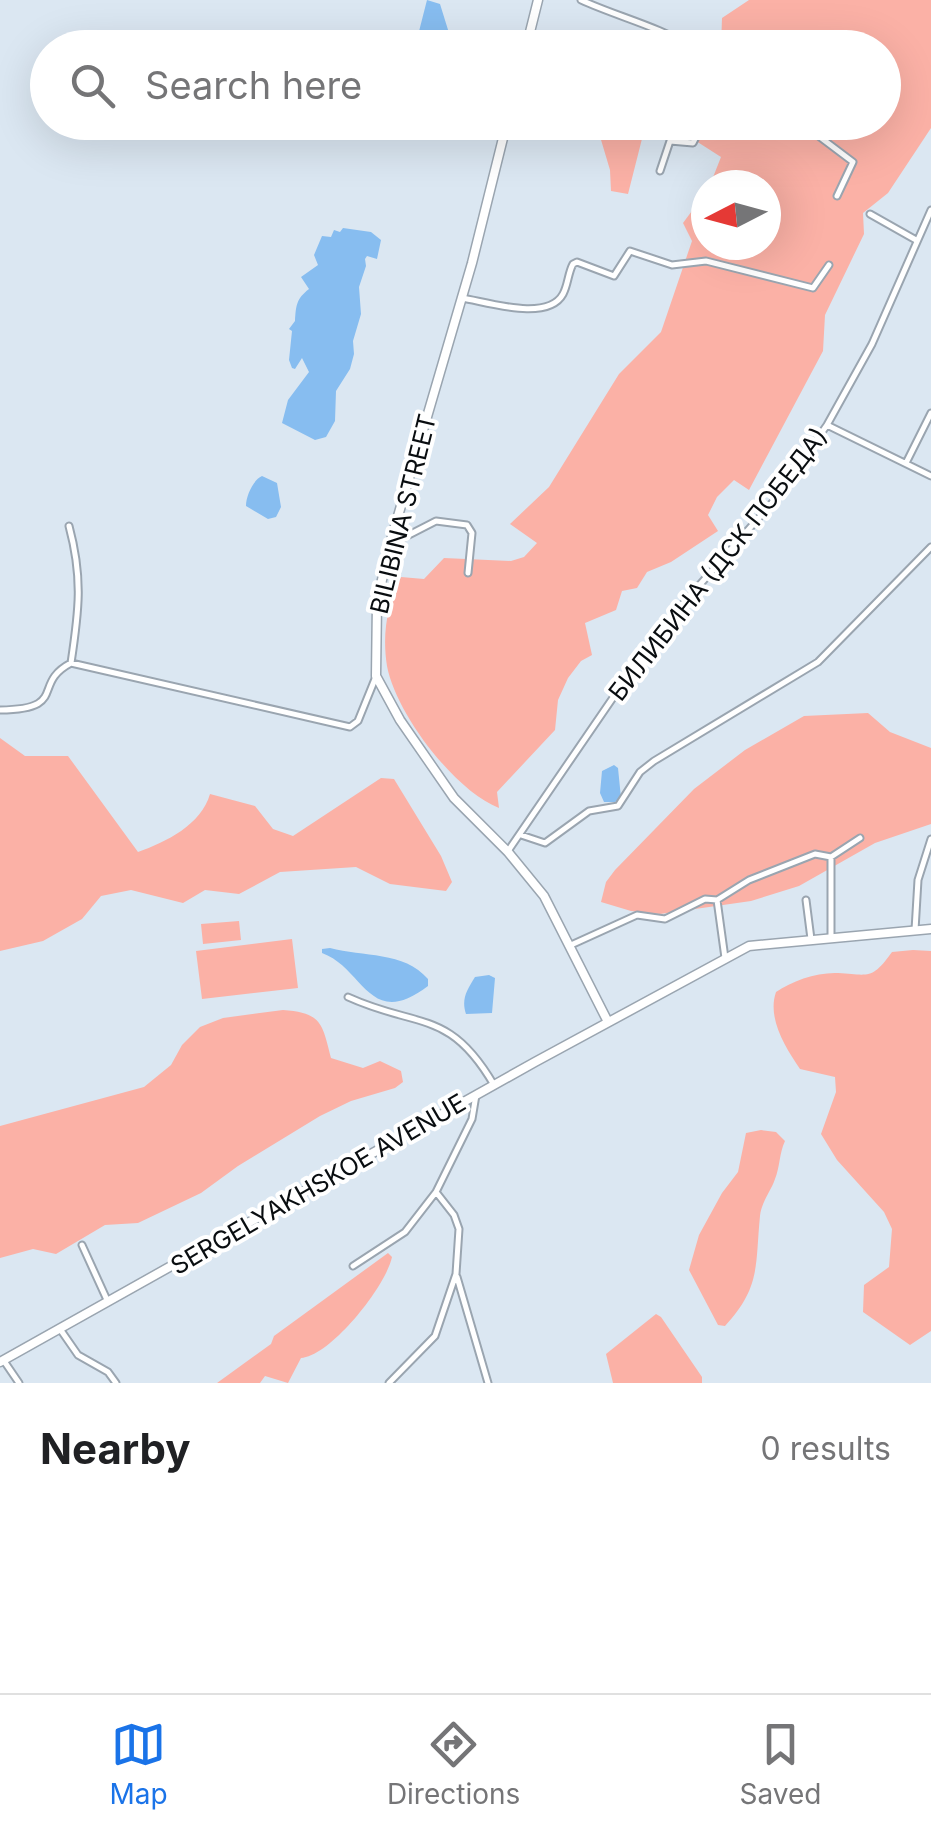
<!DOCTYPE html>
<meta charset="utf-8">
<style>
body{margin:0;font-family:Inter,sans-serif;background:#f2f2f2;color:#202124}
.compass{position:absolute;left:691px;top:170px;width:90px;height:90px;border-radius:50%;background:#fff;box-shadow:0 10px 40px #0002;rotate:264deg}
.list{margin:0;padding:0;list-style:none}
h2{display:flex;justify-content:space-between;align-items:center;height:130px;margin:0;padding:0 40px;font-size:42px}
h2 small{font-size:32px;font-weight:400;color:#757577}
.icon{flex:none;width:55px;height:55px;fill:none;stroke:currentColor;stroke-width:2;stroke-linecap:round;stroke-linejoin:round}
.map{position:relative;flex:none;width:931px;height:1383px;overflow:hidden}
.search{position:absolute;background:#fff;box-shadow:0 10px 40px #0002;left:30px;right:30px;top:30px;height:110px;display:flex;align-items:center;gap:25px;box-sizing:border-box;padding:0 35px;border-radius:55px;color:#757577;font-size:38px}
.sheet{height:310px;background:#fff}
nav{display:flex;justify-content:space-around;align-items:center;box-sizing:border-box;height:140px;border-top:2px solid #e0e0e0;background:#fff;font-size:28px;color:#757577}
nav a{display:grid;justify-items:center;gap:5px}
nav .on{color:#1a73e8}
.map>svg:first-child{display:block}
.green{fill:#fbb1a6}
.water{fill:#87bdf0}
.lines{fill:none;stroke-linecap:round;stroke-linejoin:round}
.minor-casing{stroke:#9aa5b0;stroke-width:9}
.secondary-casing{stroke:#9aa5b0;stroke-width:11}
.minor{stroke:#fff;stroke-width:5}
.secondary{stroke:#fff;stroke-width:8}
.labels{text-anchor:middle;stroke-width:8;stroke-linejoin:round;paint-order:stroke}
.street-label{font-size:25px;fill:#090d10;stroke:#fff}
</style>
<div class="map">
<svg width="931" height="1383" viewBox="0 0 931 1383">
<rect width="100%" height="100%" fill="#dbe7f2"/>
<path class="green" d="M 749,0 L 931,0 L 931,128 L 888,193 L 863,213 L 864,234 L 825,315 L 823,351 L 749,490 L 734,480 L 717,497 L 708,515 L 718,531 L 671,562 L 647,572 L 637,588 L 622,591 L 616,610 L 585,623 L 592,655 L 581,661 L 568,678 L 558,700 L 555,730 L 497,792 L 499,808 C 455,791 396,714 387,666 C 382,634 387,605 401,577 L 424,579 L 444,558 L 511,561 L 524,557 L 537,543 L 510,524 L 549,487 L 619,374 L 661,332 L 692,241 L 683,223 L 706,192 L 706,245 L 766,245 L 766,185 L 710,185 L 721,157 L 696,141 L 735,123 L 884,122 L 884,48 L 721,47 L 722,18 Z
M 596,123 L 646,123 L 628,194 L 611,191 L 610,170 Z
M 868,713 L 890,732 L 931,748 L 931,824 L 875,843 L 799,886 L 751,901 L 660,914 L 631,911 L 601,902 L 606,882 L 615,870 L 694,789 L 745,750 L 804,716 Z
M 0,738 L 25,756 L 68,756 L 138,852 C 166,842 201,825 210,794 L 255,806 L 273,829 L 293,836 L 381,778 L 394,779 L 441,856 L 452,882 L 446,891 L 390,884 L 356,867 L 280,872 L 239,894 L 205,890 L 183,903 L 131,890 L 101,896 L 82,919 L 43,941 L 0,951 Z
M 239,921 L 241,940 L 203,944 L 201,924 Z
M 292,939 L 298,988 L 202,999 L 196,951 Z
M 913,950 L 931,951 L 931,1331 L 910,1345 L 863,1312 L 864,1285 L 889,1267 L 892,1229 L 884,1212 L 837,1160 L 821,1134 L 836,1092 L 835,1077 L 800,1069 C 785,1047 767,1018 776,992 C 792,981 817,972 838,973 C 869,975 872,980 892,952 Z
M 283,1010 C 322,1013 322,1023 331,1058 L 363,1068 L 380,1061 L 401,1071 L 403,1082 L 395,1088 L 351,1101 L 320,1116 L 238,1166 L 201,1193 L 138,1223 L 105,1225 L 56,1254 L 33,1249 L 0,1258 L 0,1126 L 144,1087 L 171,1065 L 182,1045 L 200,1027 L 223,1018 Z
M 761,1130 L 776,1132 L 785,1141 C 779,1154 780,1167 775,1179 C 771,1191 761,1203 760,1216 C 755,1266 761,1287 725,1326 L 718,1325 L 689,1270 L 699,1235 L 722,1193 L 738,1172 L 746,1133 Z
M 388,1253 L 392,1257 C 386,1286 331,1356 301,1358 L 288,1383 L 265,1376 L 260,1383 L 217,1383 L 271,1344 L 274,1336 Z
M 656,1314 L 661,1317 L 702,1377 L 702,1383 L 613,1383 L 606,1354 Z"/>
<path class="water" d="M 427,0 L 440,4 L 449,33 L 447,47 L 415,47 Z
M 343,228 L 371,232 L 381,240 L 377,259 L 367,256 L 365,259 L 366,266 L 359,287 L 361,314 L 353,341 L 354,354 L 350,369 L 336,391 L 335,421 L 326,437 L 315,440 L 282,423 L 288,400 L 309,372 L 302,358 L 295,369 L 292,368 L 289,360 L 292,331 L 289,329 L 295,321 C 296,306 296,299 309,289 L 301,277 L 318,265 L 314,255 L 322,236 L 331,237 L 334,230 L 340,232 Z
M 262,476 L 277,483 L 281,507 L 276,517 L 268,519 L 246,506 C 246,496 253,480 262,476 Z
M 614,765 L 618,768 L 621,798 L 615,802 L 604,802 L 600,793 L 602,771 Z
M 330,948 C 363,957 404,951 428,979 L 428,986 C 369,1031 364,968 322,953 L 322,949 Z
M 489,975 L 495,978 L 492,1013 L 466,1014 C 461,999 467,990 475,977 Z"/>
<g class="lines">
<defs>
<path id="minor" d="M 581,0 C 618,17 658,26 693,48
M 800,122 L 853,162 L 837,196
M 660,171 L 670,141 L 693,143 L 702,125 L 710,125 L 711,122
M 870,214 L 916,240
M 462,298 C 487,302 548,322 563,294 C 568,285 568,273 573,264 L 577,262 L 614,276 L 630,251 L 672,265 L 706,261 L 813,288 L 829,265
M 827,425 L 931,476
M 906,463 L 931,413
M 391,540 L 401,539 L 436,521 L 467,525 L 472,533 L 468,573
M 71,663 L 350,727 L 358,721 L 375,679
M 0,710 C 69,709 31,684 71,663 C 79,610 83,578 69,526
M 521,835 L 545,843 L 589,811 L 618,806 L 640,772 L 654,761 L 818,662 L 931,547
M 508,851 L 658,632 L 772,503 L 827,425 L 872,344 L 931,210
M 831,857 L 831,937
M 717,900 L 725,958
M 806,900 L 811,939
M 915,930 L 918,880 L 931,839
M 571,945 L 637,915 L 665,919 L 705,899 L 717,900 L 749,880 L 815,854 L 831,857 L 860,838
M 348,997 C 418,1029 449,1008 494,1085
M 82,1245 L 108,1302
M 353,1266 L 405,1232 L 436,1192
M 457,1277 L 488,1383
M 60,1329 L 78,1355 L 108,1372 L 116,1383
M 4,1361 L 19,1383
M 389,1383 L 435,1336 L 456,1274 L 459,1229 L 454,1215 L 436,1192 L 472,1119 L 476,1095"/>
<path id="secondary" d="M 526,48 L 538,0
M 507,122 L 472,263 L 391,540 L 377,602 L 376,676 L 400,720 L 454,798 L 508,852 L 544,896 L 608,1022
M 0,1362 L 535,1062 L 749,946 L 931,929"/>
</defs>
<use href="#minor" class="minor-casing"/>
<use href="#secondary" class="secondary-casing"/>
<use href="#minor" class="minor"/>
<use href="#secondary" class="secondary"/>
</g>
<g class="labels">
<g class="street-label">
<text transform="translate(403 514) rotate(-76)" y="9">BILIBINA STREET</text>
<text transform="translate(718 564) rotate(-52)" y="9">БИЛИБИНА (ДСК ПОБЕДА)</text>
<text transform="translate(318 1184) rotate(-30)" y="9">SERGELYAKHSKOE AVENUE</text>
</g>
</g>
</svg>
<svg class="compass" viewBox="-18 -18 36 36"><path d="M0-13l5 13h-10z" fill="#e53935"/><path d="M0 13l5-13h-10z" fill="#757577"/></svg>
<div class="search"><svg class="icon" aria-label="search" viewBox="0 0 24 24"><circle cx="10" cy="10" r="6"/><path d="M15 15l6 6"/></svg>Search here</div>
</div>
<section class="sheet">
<h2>Nearby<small>0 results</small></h2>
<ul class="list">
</ul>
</section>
<nav>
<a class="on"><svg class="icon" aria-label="map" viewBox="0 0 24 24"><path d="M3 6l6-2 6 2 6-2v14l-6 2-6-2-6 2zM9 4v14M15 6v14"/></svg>Map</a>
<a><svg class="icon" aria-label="directions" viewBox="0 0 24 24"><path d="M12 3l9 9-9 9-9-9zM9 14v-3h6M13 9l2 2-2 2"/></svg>Directions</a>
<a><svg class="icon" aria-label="saved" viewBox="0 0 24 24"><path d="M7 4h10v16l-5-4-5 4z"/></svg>Saved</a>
</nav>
